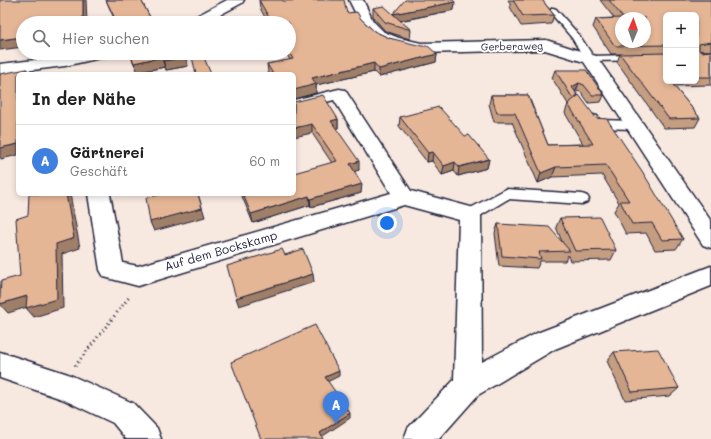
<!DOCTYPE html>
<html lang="de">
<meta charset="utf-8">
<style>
body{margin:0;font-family:Mali,sans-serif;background:#f6f6f6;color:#222}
.controls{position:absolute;right:12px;top:12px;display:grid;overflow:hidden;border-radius:6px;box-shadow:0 2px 6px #0003}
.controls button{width:36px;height:36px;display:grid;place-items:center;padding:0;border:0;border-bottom:1px solid #e0e0e0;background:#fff;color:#222;font:20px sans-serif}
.compass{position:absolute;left:615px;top:12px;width:36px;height:36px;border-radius:50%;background:#fff;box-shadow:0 2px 6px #0003;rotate:2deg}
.you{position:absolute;left:387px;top:223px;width:14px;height:14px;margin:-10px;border:3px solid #fff;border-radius:50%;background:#1a73e8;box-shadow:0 0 0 6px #1a73e833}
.badge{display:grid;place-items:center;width:26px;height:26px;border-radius:50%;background:#c8321e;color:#fff;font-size:13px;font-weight:700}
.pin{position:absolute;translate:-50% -33px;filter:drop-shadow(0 1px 2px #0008)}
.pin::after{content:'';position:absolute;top:21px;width:14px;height:12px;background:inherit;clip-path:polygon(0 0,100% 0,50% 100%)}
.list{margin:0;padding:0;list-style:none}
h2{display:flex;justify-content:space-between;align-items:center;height:52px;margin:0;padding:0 16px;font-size:17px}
h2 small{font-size:13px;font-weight:400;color:#767676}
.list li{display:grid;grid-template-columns:26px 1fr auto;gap:12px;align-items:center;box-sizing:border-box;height:72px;padding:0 16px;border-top:1px solid #e0e0e0}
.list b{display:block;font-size:15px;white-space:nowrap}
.list p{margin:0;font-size:13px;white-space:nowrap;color:#767676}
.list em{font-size:13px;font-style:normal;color:#767676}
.icon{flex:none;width:22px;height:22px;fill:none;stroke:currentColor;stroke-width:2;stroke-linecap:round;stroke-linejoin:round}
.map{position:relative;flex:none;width:711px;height:439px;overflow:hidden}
.search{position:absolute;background:#fff;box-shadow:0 2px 6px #0003;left:16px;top:16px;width:280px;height:44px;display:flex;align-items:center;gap:10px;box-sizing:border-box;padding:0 14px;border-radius:22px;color:#767676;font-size:15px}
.panel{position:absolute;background:#fff;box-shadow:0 2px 6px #0003;left:16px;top:72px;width:280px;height:124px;border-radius:6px}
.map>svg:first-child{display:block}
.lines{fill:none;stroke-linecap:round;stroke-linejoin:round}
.service-casing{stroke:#22223b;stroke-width:3}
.minor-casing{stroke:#22223b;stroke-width:3}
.tertiary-casing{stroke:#22223b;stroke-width:3}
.path{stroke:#22223b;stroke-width:3;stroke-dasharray:1 3.5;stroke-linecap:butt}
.service{fill:#fff;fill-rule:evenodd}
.minor{fill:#fff;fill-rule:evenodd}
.tertiary{fill:#fff;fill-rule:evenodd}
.wall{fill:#c59d81;stroke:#22223b;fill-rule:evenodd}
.shaded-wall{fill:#a07f69;stroke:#22223b}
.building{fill:#e5b696;stroke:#22223b}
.labels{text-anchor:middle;stroke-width:4;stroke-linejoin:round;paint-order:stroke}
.far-street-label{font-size:10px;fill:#22223b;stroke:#fff}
.street-label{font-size:12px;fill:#22223b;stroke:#fff}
</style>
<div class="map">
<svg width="711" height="439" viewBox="0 0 711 439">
<rect width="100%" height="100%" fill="#f7e9e0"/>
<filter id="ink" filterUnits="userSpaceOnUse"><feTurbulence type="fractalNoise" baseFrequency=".025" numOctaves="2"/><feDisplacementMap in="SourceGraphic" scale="8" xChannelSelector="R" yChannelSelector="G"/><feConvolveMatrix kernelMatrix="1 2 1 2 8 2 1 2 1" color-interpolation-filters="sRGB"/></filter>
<g filter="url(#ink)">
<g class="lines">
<defs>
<path id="service" d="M 553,8 L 556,9 L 579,35 L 593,56 L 666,54 L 666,60 L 586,61 L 572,38 L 549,11 Z
M 593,115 L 597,116 L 600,120 L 634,121 L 638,122 L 640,125 L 638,128 L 634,129 L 597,128 L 593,127 L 587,119 L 589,116 Z
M 506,189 L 582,194 L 587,196 L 589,199 L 587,202 L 582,204 L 508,199 L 475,219 L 470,220 L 465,219 L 463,215 L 465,211 Z"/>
<path id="minor" d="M 227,0 L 244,0 L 242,3 L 205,23 L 187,23 L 189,20 Z
M 349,0 L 363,0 L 373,21 L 384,32 L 399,38 L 421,43 L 546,40 L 596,56 L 711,221 L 711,248 L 703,245 L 584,62 L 545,50 L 421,53 L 389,45 L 374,38 L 362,26 Z
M 83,53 L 111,53 L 109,56 L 65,66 L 0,74 L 0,64 L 52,58 Z
M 339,89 L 345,90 L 411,191 L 478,209 L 481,215 L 482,362 L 537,333 L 711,266 L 711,286 L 555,349 L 478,395 L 439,439 L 404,439 L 408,428 L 454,380 L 459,220 L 404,205 L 138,286 L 104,277 L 100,270 L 88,194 L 110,194 L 123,263 L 138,266 L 391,193 L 334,100 L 294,110 L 294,100 Z"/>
<path id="tertiary" d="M 0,352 L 68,374 L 133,403 L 157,428 L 161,439 L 126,439 L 113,423 L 62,399 L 0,378 Z"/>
</defs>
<use href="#service" class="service-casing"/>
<use href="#minor" class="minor-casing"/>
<use href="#tertiary" class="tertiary-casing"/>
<path class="path" d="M 75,366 L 130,296"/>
<use href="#service" class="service"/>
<use href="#minor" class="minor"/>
<use href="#tertiary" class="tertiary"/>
</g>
<path class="wall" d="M 106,0 L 141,0 L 153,23 L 116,23 Z
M 259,0 L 283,1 L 347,13 L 361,19 L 374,31 L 389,38 L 437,54 L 436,62 L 379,77 L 374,72 L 316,85 L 316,93 L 294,99 L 294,74 L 269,74 L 268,72 L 267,64 L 290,60 L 286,53 L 289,53 L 289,23 L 268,23 L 260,8 Z
M 508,0 L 542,0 L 554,15 L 551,24 L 521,26 L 510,7 L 510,3 Z
M 600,0 L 711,0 L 711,51 L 700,51 L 711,51 L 711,85 L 674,86 L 700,118 L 695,127 L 664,128 L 617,62 L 620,54 L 611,54 L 593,27 L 596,19 L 614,18 ZM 666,15 L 696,15 L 696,81 L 666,81 Z
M 373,8 L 393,14 L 454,10 L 400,21 L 411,30 L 410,39 L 385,31 L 373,17 Z
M 129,53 L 185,53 L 188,66 L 166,70 L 165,67 L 138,72 Z
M 555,70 L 604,95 L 601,102 L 589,103 L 581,92 L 576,91 L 575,91 L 683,239 L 676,249 L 655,250 L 646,233 L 626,234 L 614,211 L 619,203 L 602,175 L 552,177 L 538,183 L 512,122 L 494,122 L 489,104 L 491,95 L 528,95 L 548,145 L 583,144 L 565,113 L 568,104 L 552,78 Z
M 294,102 L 338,119 L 338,128 L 336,129 L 359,170 L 354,171 L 361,193 L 311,207 L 310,205 L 253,223 L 241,194 L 294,194 L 332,163 L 312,133 Z
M 400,117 L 465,136 L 489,159 L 487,168 L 458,176 L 454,171 L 442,175 L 432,161 L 427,162 L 399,126 Z
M 560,218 L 616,250 L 611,260 L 570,261 L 568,255 L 565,261 L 540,261 L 537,268 L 499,266 L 495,233 L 498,224 L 563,244 L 556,227 Z
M 614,352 L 679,388 L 670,396 L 625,400 L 607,361 Z"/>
<path class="shaded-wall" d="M 83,0 L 86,0 L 87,23 L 83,23 Z
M 455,2 L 454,10 L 393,22 L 393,14 Z
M 23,37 L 23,47 L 0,50 L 0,40 Z
M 437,54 L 436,62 L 379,77 L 379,69 Z
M 162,57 L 165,67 L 138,72 L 134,63 Z
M 186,57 L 188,66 L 166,70 L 163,61 Z
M 374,63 L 374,72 L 316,85 L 316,93 L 294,99 L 294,90 L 312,78 Z
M 579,83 L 576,91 L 570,95 L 572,87 Z
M 338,119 L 338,128 L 331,130 L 331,121 Z
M 312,124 L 312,133 L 294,137 L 294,128 Z
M 18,144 L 18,155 L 1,159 L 0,157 L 0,148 Z
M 433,152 L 432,161 L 427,162 L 428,153 Z
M 489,159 L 487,168 L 458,176 L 459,167 Z
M 359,161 L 359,170 L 350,173 L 350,164 Z
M 455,162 L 454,171 L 442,175 L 444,166 Z
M 556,167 L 552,177 L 538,183 L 541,173 Z
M 362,184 L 361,193 L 311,207 L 310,199 Z
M 66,194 L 70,194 L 80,248 L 62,254 L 63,308 L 34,317 L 26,308 L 56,244 Z
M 198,194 L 205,217 L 154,231 L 150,222 Z
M 309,196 L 310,205 L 253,223 L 251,214 Z
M 313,274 L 314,282 L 239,306 L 236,298 Z
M 27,296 L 34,305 L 8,313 L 0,304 Z
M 339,371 L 339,376 L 325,383 L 325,377 Z
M 350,413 L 350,418 L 320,438 L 320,433 Z"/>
<path class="building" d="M 0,0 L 83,0 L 83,23 L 23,23 L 23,37 L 0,40 Z
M 106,0 L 141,0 L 153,23 L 117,23 Z
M 259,0 L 282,0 L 283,1 L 310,0 L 344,0 L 347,13 L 357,12 L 361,19 L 374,31 L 389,38 L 422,46 L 428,46 L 437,54 L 379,69 L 374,63 L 312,78 L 316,84 L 294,90 L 294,74 L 273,74 L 267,64 L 293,59 L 289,52 L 289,23 L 272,23 Z
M 405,0 L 453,0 L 455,2 L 393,14 Z
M 513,0 L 542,0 L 554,15 L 523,16 Z
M 609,0 L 711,0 L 711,42 L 699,44 L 699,50 L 701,52 L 711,51 L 711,77 L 696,77 L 696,15 L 666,15 L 666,45 L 615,46 L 596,19 L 621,18 L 621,42 L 645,42 L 645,18 L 623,18 Z
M 384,6 L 411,30 L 385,22 L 373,8 Z
M 130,53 L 185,53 L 186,57 L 163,61 L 162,57 L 134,63 Z
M 191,53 L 202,53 L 211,74 L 196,74 Z
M 666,53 L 666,81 L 670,81 L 700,118 L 669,119 L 620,54 Z
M 27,69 L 27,74 L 18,74 L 18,144 L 0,148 L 0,74 Z
M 555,70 L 586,70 L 604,95 L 592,95 L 584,85 L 579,83 L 572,87 L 578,96 L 577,96 L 572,97 Z
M 323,95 L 338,119 L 331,121 L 359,161 L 350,164 L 362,184 L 310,199 L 309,196 L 251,214 L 243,194 L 294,194 L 294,173 L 337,161 L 312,124 L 294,128 L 294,102 Z
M 491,95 L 528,95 L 548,145 L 593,144 L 568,104 L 579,95 L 596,118 L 607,119 L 642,171 L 683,239 L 662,240 L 652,223 L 632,224 L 620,201 L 629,201 L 606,165 L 556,167 L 541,173 L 515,113 L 497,113 Z
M 439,107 L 465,136 L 469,135 L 489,159 L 459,167 L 455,162 L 444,166 L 433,152 L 428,153 L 400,117 Z
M 29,194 L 66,194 L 74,238 L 56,244 L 57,299 L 26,308 L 27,296 L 0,304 L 0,299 L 1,281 L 20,276 L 16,219 L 28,215 Z
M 162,194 L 198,194 L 202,208 L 150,222 L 146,198 Z
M 600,217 L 616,250 L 575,251 L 560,218 Z
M 498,224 L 549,227 L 570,251 L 539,252 L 541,259 L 502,256 Z
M 282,249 L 285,255 L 303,249 L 313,274 L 236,298 L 227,266 Z
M 315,325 L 339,371 L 325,377 L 350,413 L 320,433 L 323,439 L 261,439 L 231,362 Z
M 658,349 L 679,388 L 632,392 L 614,352 Z"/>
</g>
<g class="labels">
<g class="far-street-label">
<text transform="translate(512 46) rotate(-1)" y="4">Gerberaweg</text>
</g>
<g class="street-label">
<text transform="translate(221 251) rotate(-16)" y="4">Auf dem Bockskamp</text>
</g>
</g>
</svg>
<div class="controls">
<button>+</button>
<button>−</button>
</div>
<svg class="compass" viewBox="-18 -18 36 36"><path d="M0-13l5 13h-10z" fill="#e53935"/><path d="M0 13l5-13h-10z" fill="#767676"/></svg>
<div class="you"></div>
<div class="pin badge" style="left:336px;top:424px;background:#3f7fe0">A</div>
<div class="search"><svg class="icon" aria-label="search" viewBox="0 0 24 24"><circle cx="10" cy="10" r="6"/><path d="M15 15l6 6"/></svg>Hier suchen</div>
<section class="panel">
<h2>In der Nähe<small></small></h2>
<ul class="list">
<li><span class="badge" style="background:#3f7fe0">A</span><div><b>Gärtnerei</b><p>Geschäft</p></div><em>60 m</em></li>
</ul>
</section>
</div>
